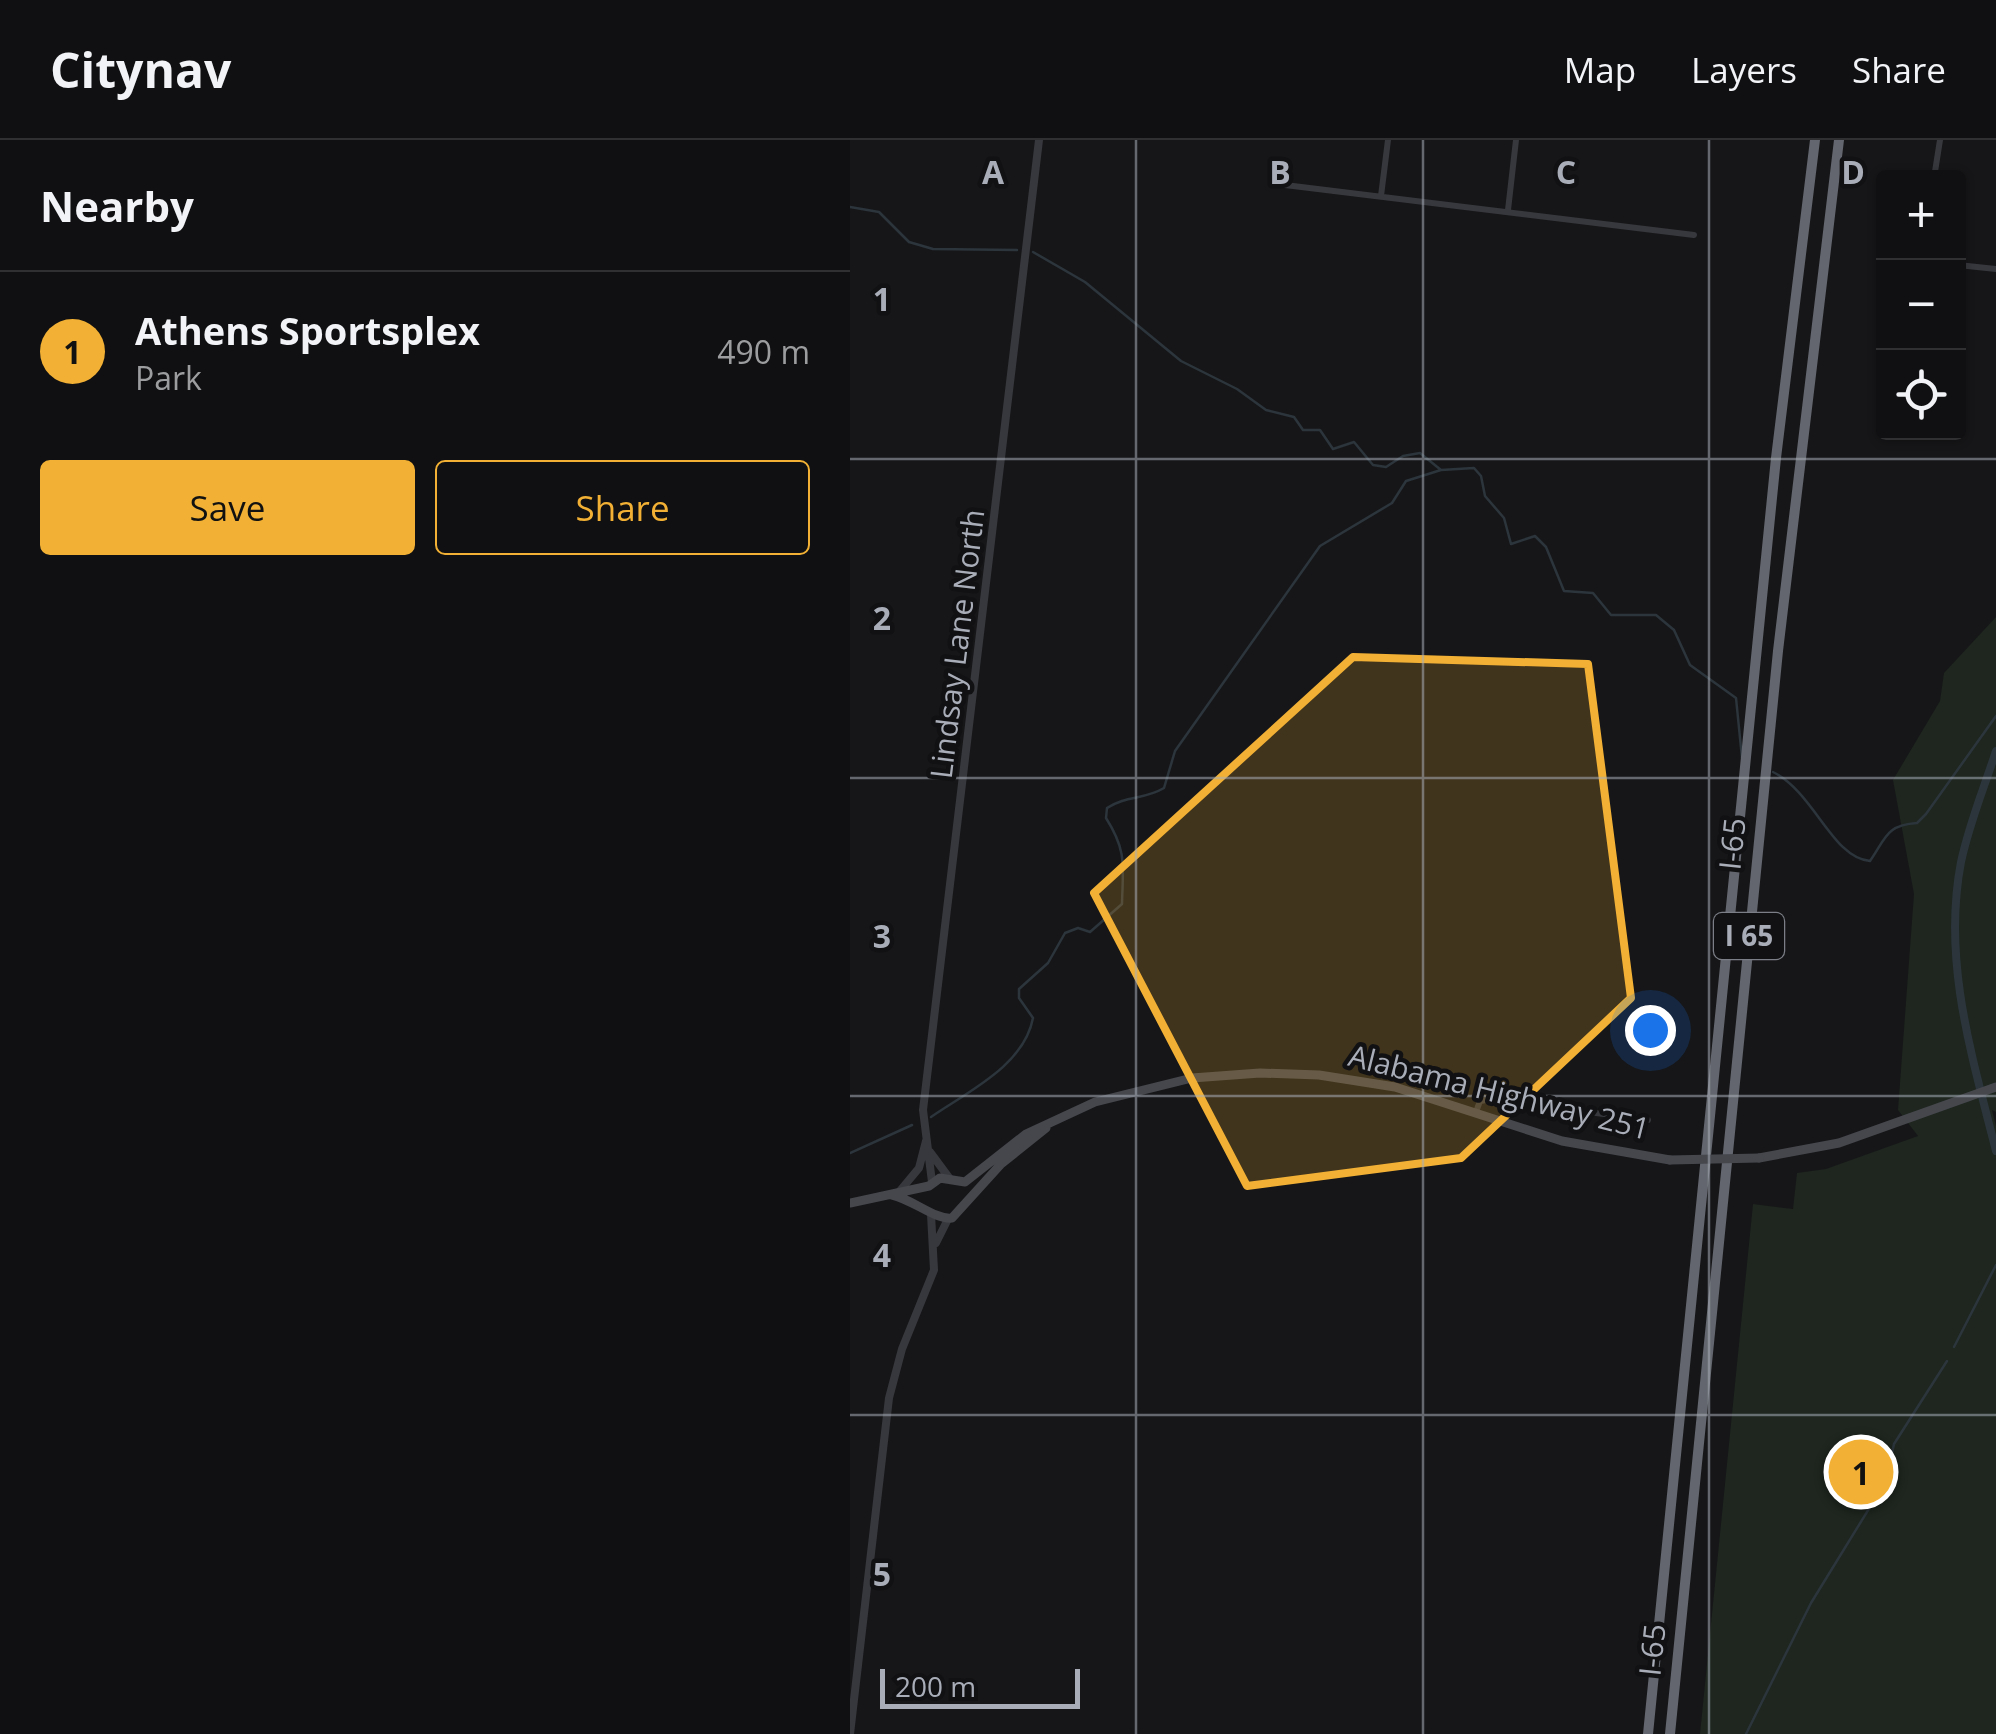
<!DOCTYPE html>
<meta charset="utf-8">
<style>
body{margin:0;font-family:"Open Sans",sans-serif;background:#19191b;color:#f1f3f6}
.controls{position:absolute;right:30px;top:30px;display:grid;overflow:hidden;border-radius:10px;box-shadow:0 2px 8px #0004}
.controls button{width:90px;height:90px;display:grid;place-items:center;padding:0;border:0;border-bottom:2px solid #303032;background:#101012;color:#f1f3f6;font:50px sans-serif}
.scale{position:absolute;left:30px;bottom:25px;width:200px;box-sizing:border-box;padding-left:10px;border:5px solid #a8adb8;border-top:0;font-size:28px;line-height:35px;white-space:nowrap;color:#a8adb8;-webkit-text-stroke:8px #111113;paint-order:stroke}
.you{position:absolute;left:800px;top:890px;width:35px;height:35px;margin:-25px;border:8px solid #fff;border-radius:50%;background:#1a73e8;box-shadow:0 0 0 15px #1a73e833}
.badge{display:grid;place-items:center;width:65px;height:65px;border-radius:50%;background:#f2b134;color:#111;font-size:32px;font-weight:700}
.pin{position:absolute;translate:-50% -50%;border:5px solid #fff;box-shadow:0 2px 10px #0006}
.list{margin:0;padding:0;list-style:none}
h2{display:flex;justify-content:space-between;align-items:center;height:130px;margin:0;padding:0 40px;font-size:42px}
h2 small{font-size:32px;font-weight:400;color:#9c9d9f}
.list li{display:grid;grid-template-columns:65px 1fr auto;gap:30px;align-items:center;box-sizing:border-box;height:160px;padding:0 40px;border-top:2px solid #303032}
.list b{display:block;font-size:38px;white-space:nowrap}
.list p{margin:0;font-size:32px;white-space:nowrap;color:#9c9d9f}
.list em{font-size:32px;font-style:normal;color:#9c9d9f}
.actions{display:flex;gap:20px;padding:30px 40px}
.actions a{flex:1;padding:22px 0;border:2px solid #f2b134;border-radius:10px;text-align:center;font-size:35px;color:#f2b134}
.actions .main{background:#f2b134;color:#111}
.icon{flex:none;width:55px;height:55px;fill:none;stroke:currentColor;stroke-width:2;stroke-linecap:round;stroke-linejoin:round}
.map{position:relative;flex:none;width:1146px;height:1594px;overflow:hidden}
header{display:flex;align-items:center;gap:60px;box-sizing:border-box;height:140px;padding:0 50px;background:#101012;border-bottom:2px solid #303032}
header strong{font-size:48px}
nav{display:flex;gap:55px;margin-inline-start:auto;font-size:35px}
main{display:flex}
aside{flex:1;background:#101012}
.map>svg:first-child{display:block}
.green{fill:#1e261f}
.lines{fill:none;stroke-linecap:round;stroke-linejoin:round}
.stream{stroke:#2c353c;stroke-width:2.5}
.canal{stroke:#2c353c;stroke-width:8}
.minor{stroke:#37383d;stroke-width:6}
.tertiary{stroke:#37383d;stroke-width:8}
.secondary{stroke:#45474d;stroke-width:9}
.motorway{stroke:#63666e;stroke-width:10}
.secondary-bridge{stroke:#45474d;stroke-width:9}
.marked{fill:#f2b134;fill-opacity:0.2;stroke:#f2b134;stroke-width:8;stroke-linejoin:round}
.grid{fill:none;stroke:#a8adb8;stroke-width:2.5;stroke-opacity:0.55}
.labels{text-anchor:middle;stroke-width:9;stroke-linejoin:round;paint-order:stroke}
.shield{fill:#111113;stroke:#7b7e86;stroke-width:2.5}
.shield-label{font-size:28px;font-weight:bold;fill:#a8adb8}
.street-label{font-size:30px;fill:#a8adb8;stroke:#111113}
.grid-label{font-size:32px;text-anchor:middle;font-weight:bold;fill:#a8adb8;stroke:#111113;stroke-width:9;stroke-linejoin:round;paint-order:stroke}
</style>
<header>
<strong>Citynav</strong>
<nav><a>Map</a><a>Layers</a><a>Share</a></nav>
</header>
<main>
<aside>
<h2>Nearby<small></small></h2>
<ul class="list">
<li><span class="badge">1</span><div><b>Athens Sportsplex</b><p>Park</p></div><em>490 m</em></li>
</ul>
<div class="actions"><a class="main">Save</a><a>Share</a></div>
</aside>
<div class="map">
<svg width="1146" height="1594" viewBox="0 0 1146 1594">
<rect width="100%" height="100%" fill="#161618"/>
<path class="green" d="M 1146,477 L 1146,972 L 1142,970 L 1146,986 L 1146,1594 L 850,1594 L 903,1064 L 943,1069 L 947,1033 L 976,1029 L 1068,996 L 1048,970 L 1064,754 L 1043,640 L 1090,561 L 1094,533 Z"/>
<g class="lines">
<path class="stream" d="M 0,67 L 29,72 L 59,102 L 83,109 L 167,110
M 183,112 L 235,142 L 331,221 L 387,249 L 416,270 L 444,277 L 453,290 L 470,290 L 483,309 L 504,302 L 523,325 L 536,327 L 553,316 L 570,313 L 591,330
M 923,632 C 965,653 982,718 1020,721 C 1036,698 1036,685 1067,683 L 1076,674 L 1146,576
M 81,977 C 117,952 174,926 183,878 L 169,858 L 169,849 L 198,823 L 215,793 L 228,788 L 240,792 L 272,764 C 273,725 277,711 256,678 L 257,668 C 277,655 294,660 314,648 L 325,611 L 470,406 L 542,363 L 556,341 L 591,330 L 624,328 L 631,336 L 635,356 L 654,378 L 661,404 L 685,396 L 696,407 L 714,451 L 743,453 L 761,475 L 806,475 L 824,490 L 840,525 L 886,558 L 892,618
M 0,1013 L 62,985
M 1104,1207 L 1146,1125
M 896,1594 L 961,1463 L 1036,1341 L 1044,1304 L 1097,1221"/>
<path class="canal" d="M 1146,611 C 1134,648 1119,684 1111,722 C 1092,821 1122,916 1146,1011"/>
<path class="minor" d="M 1084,38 L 1090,0
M 435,45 L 844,95
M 531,56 L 538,0
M 658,70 L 666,0
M 1108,125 L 1146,129
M 626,972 L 630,961 L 643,959 L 798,980"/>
<path class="tertiary" d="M 80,1012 L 100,1039
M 82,1042 L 73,970 L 189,0
M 49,1052 L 69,1028 L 76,1001
M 86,1103 L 98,1079
M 0,1594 L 39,1258 L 52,1209 L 84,1130 L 81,1074"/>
<path class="secondary" d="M 909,1018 L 989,1003 L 1146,947
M 42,1055 C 64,1060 85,1080 102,1078 L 151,1024 L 196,988
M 0,1063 L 79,1046 L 90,1038 L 115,1042 L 176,994 L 245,962 L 342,938 L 410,933 L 469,935 L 545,947 L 712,1001 L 820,1020"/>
<path class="motorway" d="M 798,1594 L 926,318 L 965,0
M 820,1594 L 928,511 L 989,0"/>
<path class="secondary-bridge" d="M 820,1020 L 909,1018"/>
</g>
<path class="marked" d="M 503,517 L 738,524 L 781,858 L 611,1018 L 397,1046 L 244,753 Z"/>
<path class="grid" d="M 286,0 L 286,1594M 573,0 L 573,1594M 859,0 L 859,1594M 0,319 L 1146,319M 0,638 L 1146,638M 0,956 L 1146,956M 0,1275 L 1146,1275"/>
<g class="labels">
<rect class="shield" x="864" y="773" width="70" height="46" rx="8"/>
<g class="shield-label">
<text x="899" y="806">I 65</text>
</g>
<g class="street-label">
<text transform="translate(108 504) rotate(-83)" y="10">Lindsay Lane North</text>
<text transform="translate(883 704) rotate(-84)" y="10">I-65</text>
<text transform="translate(649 953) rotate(14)" y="10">Alabama Highway 251</text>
<text transform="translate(803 1510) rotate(-84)" y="10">I-65</text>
</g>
</g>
<g class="grid-label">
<text x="143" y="44">A</text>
<text x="430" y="44">B</text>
<text x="716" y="44">C</text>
<text x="1003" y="44">D</text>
<text x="32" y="171">1</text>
<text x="32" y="490">2</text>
<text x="32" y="808">3</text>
<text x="32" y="1127">4</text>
<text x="32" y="1446">5</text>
</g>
</svg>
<div class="controls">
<button>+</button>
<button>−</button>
<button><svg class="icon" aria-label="locate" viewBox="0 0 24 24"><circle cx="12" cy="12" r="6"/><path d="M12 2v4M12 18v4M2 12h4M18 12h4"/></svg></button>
</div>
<div class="scale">200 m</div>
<div class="you"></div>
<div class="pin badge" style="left:1011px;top:1332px">1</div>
</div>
</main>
